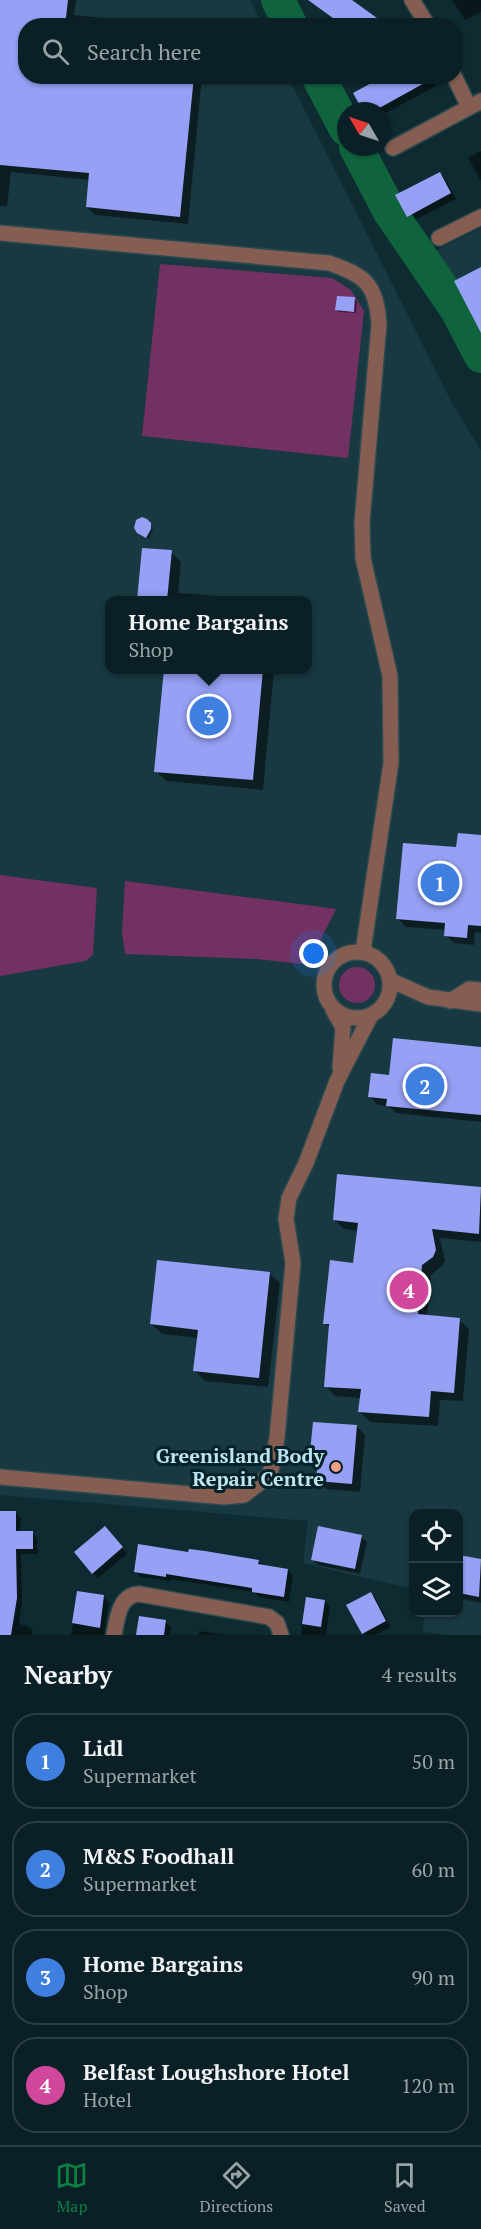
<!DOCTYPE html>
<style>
body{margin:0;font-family:"PT Serif",serif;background:#192d32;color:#f1f3f6}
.controls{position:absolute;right:18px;bottom:18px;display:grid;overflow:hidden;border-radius:12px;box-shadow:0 2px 4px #0004}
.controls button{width:54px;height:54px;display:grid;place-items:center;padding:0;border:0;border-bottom:2px solid #2b3e43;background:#0b2026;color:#f1f3f6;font:30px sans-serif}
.compass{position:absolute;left:337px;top:102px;width:54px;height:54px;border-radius:50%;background:#0b2026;box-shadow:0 2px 4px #0004;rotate:309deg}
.you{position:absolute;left:314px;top:954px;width:21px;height:21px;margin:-15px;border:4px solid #fff;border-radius:50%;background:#1a73e8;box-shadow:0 0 0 9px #1a73e833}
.badge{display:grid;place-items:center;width:39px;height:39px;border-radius:50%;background:#0b8043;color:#fff;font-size:20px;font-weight:700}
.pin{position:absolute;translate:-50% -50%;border:3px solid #fff;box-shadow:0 2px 6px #0006}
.popup{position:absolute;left:105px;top:596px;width:207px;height:78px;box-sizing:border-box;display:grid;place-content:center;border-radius:12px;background:#0b2026;filter:drop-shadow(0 2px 4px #0005);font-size:20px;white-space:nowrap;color:#9aa3a7}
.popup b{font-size:22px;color:#f1f3f6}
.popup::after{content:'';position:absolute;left:50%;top:100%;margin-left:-12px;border:12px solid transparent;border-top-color:#0b2026}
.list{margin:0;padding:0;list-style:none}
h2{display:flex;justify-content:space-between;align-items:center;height:78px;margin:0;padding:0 24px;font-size:26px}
h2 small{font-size:20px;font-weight:400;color:#9aa3a7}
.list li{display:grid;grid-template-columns:39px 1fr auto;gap:18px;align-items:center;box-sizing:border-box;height:96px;margin:0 12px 12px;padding:0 12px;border:2px solid #2b3e43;border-radius:24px}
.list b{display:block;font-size:22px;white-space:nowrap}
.list p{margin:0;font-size:20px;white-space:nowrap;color:#9aa3a7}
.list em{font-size:20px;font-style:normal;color:#9aa3a7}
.icon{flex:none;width:33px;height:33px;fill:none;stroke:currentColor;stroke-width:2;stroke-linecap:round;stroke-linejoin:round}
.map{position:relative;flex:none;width:481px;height:1635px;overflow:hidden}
.search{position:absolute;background:#0b2026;box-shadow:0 2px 4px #0004;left:18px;right:18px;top:18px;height:66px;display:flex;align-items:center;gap:15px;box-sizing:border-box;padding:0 21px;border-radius:24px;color:#9aa3a7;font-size:22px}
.sheet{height:510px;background:#0b2026}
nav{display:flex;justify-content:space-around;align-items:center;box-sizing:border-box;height:84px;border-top:2px solid #2b3e43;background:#0b2026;font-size:16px;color:#9aa3a7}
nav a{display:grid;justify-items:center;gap:3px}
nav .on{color:#0b8043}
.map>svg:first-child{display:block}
.built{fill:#193942;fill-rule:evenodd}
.green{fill:#733163}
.shadow{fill:#0007}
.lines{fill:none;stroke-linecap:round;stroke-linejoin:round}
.river{stroke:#0f643e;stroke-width:34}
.building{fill:#96a0f5}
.minor-casing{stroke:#2b4951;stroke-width:18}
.minor{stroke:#855e51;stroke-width:15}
.poi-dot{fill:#f39f85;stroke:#052128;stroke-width:2}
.labels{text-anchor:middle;stroke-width:6;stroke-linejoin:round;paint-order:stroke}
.poi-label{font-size:20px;font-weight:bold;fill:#bce5f1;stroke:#052128;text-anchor:end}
</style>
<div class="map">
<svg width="481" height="1635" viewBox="0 0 481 1635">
<rect width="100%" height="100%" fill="#0f2b32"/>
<path class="built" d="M 0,0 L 250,0 L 263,25 L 26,26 L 26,76 L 288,77 L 454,407 L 481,450 L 481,1635 L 448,1635 L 423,1632 L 424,1613 L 458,1612 L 458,1514 L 414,1514 L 413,1589 L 303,1563 L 308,1521 L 0,1495 ZM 110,600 L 308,600 L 308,670 L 110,670 Z
M 481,228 L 481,348 L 427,255 Z"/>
<path class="green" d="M 160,264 L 332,278 L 351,290 L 364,311 L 348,458 L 142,436 Z
M 0,875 L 97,888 L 93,955 L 85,961 L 0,976 Z
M 125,881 L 336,909 L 318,945 L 302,964 L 257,959 L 125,954 L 122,932 Z
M339 985a18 18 0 1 1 36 0a18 18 0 1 1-36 0Z"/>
<path class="shadow" d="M 0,0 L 76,0 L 74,15 L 181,26 L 26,26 L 26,76 L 202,76 L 188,224 L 95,215 L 87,207 L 90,180 L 11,172 L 7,206 L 0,206 Z
M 452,0 L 481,0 L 481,12 L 465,20 Z
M 431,76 L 436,86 L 382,115 L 382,111 L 365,111 Z
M 481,151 L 481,181 L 468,158 Z
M 440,173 L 445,179 L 456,199 L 413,221 L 408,216 Z
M 354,299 L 357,301 L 356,313 L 339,312 L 337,309 Z
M 148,522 L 153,529 L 149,539 L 141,535 Z
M 143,550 L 171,552 L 181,562 L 178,593 L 263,600 L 138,600 Z
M 165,670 L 274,670 L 263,790 L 166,781 L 156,771 Z
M 481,837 L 481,933 L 475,932 L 474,945 L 454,943 L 446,935 L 446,930 L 406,927 L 398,919 L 458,849 Z
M 481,1049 L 481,1122 L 396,1113 L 388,1106 L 378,1105 L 370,1097 L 390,1076 Z
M 338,1176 L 481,1189 L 481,1242 L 440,1238 L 445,1261 L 442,1266 L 431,1275 L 427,1317 L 459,1320 L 469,1329 L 463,1401 L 440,1400 L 438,1426 L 370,1422 L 360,1412 L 361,1398 L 335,1396 L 326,1386 L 331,1329 L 325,1323 L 354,1265 L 358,1231 L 344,1229 L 334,1220 Z
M 269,1273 L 280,1283 L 268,1387 L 205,1381 L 195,1371 L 199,1338 L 162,1334 L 151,1324 Z
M 357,1427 L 365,1435 L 360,1492 L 326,1489 L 318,1481 L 320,1459 L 312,1451 Z
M 0,1512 L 15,1512 L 21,1518 L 20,1533 L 32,1533 L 37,1538 L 38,1554 L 21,1554 L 22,1604 L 19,1624 L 27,1626 L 33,1631 L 32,1635 L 0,1635 Z
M 110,1533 L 127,1554 L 98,1578 L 93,1573 Z
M 361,1537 L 367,1542 L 360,1574 L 318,1565 L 313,1560 Z
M 458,1556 L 481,1561 L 481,1603 L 458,1598 Z
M 258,1562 L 263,1566 L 288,1570 L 293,1576 L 289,1602 L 259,1597 L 254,1592 L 171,1579 L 171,1581 L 141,1577 L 135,1571 Z
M 79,1593 L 103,1597 L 109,1602 L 104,1635 L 71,1635 Z
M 371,1594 L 376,1599 L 391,1627 L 375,1635 L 365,1635 L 349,1606 Z
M 307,1599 L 325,1601 L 330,1607 L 326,1635 L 301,1635 Z
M 166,1622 L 171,1627 L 170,1635 L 137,1635 Z
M 199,1631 L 228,1635 L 199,1635 Z"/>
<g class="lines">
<path class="river" d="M 278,0 L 291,26
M 318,76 L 346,129
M 356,147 L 390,212 L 457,310 L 481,356"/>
</g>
<path class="building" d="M 0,0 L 68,0 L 65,26 L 26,26 L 26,76 L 194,76 L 180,217 L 86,207 L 89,173 L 0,165 Z
M 308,0 L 352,0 L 388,26 L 344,26 Z
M 384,76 L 437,76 L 374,111 L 363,111 L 353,93 Z
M 440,172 L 451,193 L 407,217 L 395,195 Z
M 481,267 L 481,333 L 454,281 Z
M 337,296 L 355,297 L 354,312 L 335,310 Z
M 142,517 L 147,519 L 151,523 L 151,529 L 146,538 L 137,533 L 134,528 L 136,520 Z
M 142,548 L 172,550 L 167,600 L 137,600 Z
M 164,669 L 263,669 L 253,780 L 154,772 Z
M 458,833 L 481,835 L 481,926 L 468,925 L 467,938 L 444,936 L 445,923 L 396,919 L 403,843 L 456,847 Z
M 393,1038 L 481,1047 L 481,1115 L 386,1106 L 387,1099 L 368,1097 L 371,1073 L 389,1075 Z
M 337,1174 L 481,1187 L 479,1234 L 432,1229 L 436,1250 L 433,1257 L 422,1265 L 418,1314 L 460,1318 L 454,1393 L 431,1391 L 429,1417 L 358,1412 L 361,1389 L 324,1387 L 329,1324 L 323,1324 L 330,1260 L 353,1263 L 358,1223 L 333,1220 Z
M 157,1260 L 270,1272 L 259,1378 L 193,1371 L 198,1330 L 150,1324 Z
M 313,1422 L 357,1425 L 352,1484 L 316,1481 L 319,1452 L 310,1452 Z
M 0,1511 L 16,1511 L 16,1531 L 33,1531 L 33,1549 L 16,1549 L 17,1598 L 11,1635 L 0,1635 Z
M 105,1526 L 123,1547 L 92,1574 L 74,1552 Z
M 318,1526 L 362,1535 L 355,1569 L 311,1560 Z
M 138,1544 L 188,1552 L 189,1549 L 205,1551 L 259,1560 L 258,1564 L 288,1569 L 284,1597 L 252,1592 L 252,1588 L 166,1574 L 166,1577 L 134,1572 Z
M 459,1555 L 481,1559 L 479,1597 L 459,1593 Z
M 77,1591 L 104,1595 L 100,1628 L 72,1623 Z
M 371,1592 L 386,1621 L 362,1634 L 346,1605 Z
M 306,1597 L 325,1600 L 321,1627 L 302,1624 Z
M 139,1616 L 166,1620 L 164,1635 L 136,1635 Z"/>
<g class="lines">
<defs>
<path id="minor" d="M 412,0 L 428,26
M 454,76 L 469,107
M 393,148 L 481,101
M 0,233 L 329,263 C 366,276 376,284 379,324 L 362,523 L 363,558 L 390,676 L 391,763 L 363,951
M 439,238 L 481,217
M324 985a33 33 0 1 1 66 0a33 33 0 1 1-66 0Z
M 390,980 L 428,997 L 481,1004
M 450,1001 L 469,989 L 481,990
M 333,1010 L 343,1027 L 340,1067
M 0,1477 L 224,1497 L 244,1495 L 270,1475 L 277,1438 L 293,1263 L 286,1219 L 289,1198 L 306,1163 L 337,1081 L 371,1015
M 114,1635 C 117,1619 119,1595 139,1594 L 269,1617 L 277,1623 L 281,1635"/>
</defs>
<use href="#minor" class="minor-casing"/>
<use href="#minor" class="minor"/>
</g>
<circle class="poi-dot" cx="336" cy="1467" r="6"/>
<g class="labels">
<g class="poi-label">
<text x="324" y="1463">Greenisland Body<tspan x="324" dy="23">Repair Centre</tspan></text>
</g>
</g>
</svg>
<div class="controls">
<button><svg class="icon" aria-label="locate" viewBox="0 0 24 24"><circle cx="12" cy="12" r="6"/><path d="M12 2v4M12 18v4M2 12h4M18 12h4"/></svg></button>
<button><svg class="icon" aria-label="layers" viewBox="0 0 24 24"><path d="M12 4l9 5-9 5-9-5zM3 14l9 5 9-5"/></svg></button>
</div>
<svg class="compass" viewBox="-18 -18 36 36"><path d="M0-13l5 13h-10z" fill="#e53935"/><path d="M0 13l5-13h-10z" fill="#9aa3a7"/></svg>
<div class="you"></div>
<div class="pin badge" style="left:440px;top:883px;background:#3f7fe0">1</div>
<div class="pin badge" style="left:425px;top:1086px;background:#3f7fe0">2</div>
<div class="pin badge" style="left:209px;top:716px;background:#3f7fe0">3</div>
<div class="popup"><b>Home Bargains</b>Shop</div>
<div class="pin badge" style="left:409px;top:1290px;background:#d1479c">4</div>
<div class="search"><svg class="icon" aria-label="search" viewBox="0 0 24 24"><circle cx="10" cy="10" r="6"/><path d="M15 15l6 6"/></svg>Search here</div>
</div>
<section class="sheet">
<h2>Nearby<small>4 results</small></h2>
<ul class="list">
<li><span class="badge" style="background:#3f7fe0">1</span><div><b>Lidl</b><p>Supermarket</p></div><em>50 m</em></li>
<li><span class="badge" style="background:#3f7fe0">2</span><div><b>M&amp;S Foodhall</b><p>Supermarket</p></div><em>60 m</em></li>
<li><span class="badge" style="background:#3f7fe0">3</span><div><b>Home Bargains</b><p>Shop</p></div><em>90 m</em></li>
<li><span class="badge" style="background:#d1479c">4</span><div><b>Belfast Loughshore Hotel</b><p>Hotel</p></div><em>120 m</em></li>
</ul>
</section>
<nav>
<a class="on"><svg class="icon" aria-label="map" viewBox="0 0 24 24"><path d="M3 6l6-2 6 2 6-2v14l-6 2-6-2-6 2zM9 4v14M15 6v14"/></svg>Map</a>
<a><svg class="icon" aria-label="directions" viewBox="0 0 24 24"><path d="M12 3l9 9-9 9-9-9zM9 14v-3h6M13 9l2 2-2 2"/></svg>Directions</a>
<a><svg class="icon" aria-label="saved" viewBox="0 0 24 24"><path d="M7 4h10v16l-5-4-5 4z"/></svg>Saved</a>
</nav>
